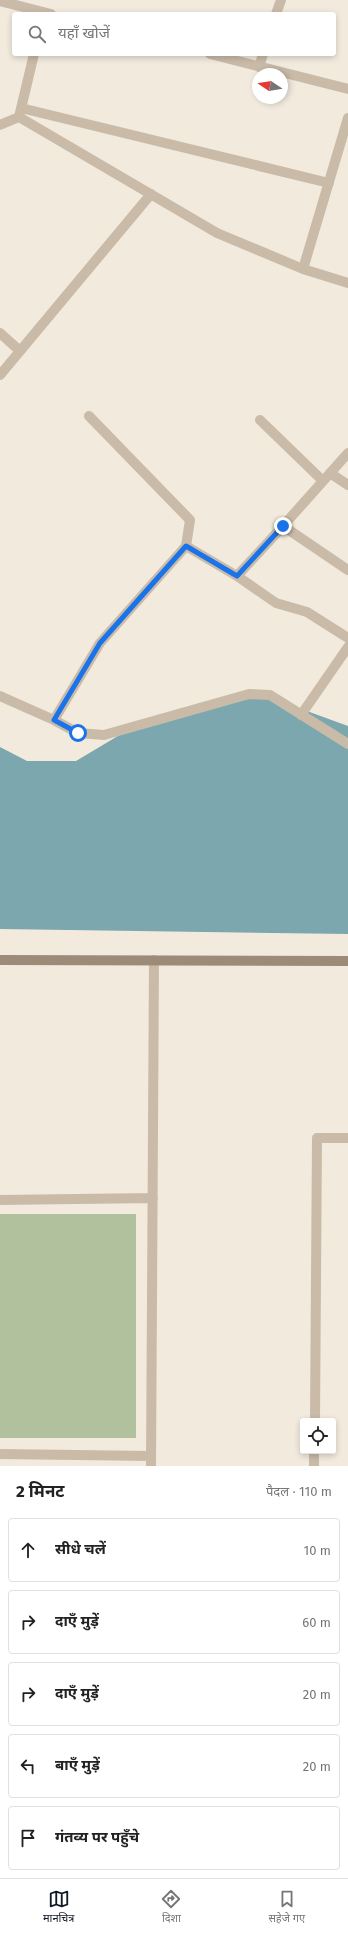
<!DOCTYPE html>
<html lang="hi">
<meta charset="utf-8">
<style>
body{margin:0;font-family:"Fira Sans","Noto Sans Devanagari",sans-serif;background:#f6f6f6;color:#222}
.controls{position:absolute;right:12px;bottom:12px;display:grid;overflow:hidden;border-radius:4px;box-shadow:0 2px 6px #0003}
.controls button{width:36px;height:36px;display:grid;place-items:center;padding:0;border:0;border-bottom:1px solid #e0e0e0;background:#fff;color:#222;font:20px sans-serif}
.compass{position:absolute;left:252px;top:68px;width:36px;height:36px;border-radius:50%;background:#fff;box-shadow:0 2px 6px #0003;rotate:282deg}
.stop{position:absolute;width:12px;height:12px;margin:-9px;border:3px solid #1a73e8;border-radius:50%;background:#fff}
.stop.end{background:#1a73e8;border-color:#fff;box-shadow:0 1px 4px #0008}
.list{margin:0;padding:0;list-style:none}
h2{display:flex;justify-content:space-between;align-items:center;height:52px;margin:0;padding:0 16px;font-size:17px}
h2 small{font-size:13px;font-weight:400;color:#767676}
.list li{display:grid;grid-template-columns:26px 1fr auto;gap:12px;align-items:center;box-sizing:border-box;height:64px;margin:0 8px 8px;padding:0 8px;border:1px solid #e0e0e0;border-radius:4px}
.list b{display:block;font-size:15px;white-space:nowrap}
.list em{font-size:13px;font-style:normal;color:#767676}
.icon{flex:none;width:22px;height:22px;fill:none;stroke:currentColor;stroke-width:2;stroke-linecap:round;stroke-linejoin:round}
.map{position:relative;flex:none;width:348px;height:1466px;overflow:hidden}
.search{position:absolute;background:#fff;box-shadow:0 2px 6px #0003;left:12px;right:12px;top:12px;height:44px;display:flex;align-items:center;gap:10px;box-sizing:border-box;padding:0 14px;border-radius:4px;color:#767676;font-size:15px}
.sheet{height:412px;background:#fff}
nav{display:flex;justify-content:space-around;align-items:center;box-sizing:border-box;height:56px;border-top:1px solid #e0e0e0;background:#fff;font-size:11px;color:#767676}
nav a{display:grid;justify-items:center;gap:2px}
nav .on{color:#111827}
.map>svg:first-child{display:block}
.green{fill:#b1c19d}
.water{fill:#7ca7ae}
.lines{fill:none;stroke-linecap:round;stroke-linejoin:round}
.lane{stroke:#cabba9;stroke-width:10}
.street{stroke:#cabba9;stroke-width:10}
.secondary{stroke:#9d8b7a;stroke-width:10}
.route{stroke:#1a73e8;stroke-width:5}
</style>
<div class="map">
<svg width="348" height="1466" viewBox="0 0 348 1466">
<rect width="100%" height="100%" fill="#f2eadd"/>
<path class="green" d="M 0,1214 L 136,1214 L 136,1438 L 0,1438 Z"/>
<path class="water" d="M 252,691 L 348,726 L 348,934 L 0,929 L 0,747 L 27,761 L 76,761 L 138,724 Z"/>
<g class="lines">
<path class="lane" d="M 0,125 L 19,117
M 0,333 L 20,351
M 0,375 L 151,194
M 89,416 L 190,520 L 186,546"/>
<path class="street" d="M 0,1 L 51,14
M 276,14 L 281,0
M 34,54 L 19,117 L 217,233 L 303,269 L 348,283
M 210,54 L 348,89
M 259,67 L 263,54
M 21,108 L 329,183
M 303,269 L 348,118
M 260,420 L 323,481
M 330,473 L 348,485
M 283,526 L 348,453
M 237,576 L 276,603 L 307,612 L 348,638
M 0,696 L 54,720 L 100,643 L 186,546 L 237,576 L 283,526 L 348,570
M 301,715 L 348,647
M 54,720 L 78,733 L 104,735 L 249,694 L 270,695 L 348,744
M 0,1200 L 153,1198
M 315,1421 L 317,1138 L 348,1138
M 0,1454 L 151,1456
M 151,1466 L 154,960
M 314,1466 L 314,1451"/>
<path class="secondary" d="M 0,960 L 348,961"/>
</g>
<g class="lines">
<path class="route" d="M 78,733 L 54,720 L 100,643 L 186,546 L 237,576 L 283,526"/>
</g>
</svg>
<div class="controls">
<button><svg class="icon" aria-label="locate" viewBox="0 0 24 24"><circle cx="12" cy="12" r="6"/><path d="M12 2v4M12 18v4M2 12h4M18 12h4"/></svg></button>
</div>
<svg class="compass" viewBox="-18 -18 36 36"><path d="M0-13l5 13h-10z" fill="#e53935"/><path d="M0 13l5-13h-10z" fill="#767676"/></svg>
<div class="stop" style="left:78px;top:733px"></div>
<div class="stop end" style="left:283px;top:526px"></div>
<div class="search"><svg class="icon" aria-label="search" viewBox="0 0 24 24"><circle cx="10" cy="10" r="6"/><path d="M15 15l6 6"/></svg>यहाँ खोजें</div>
</div>
<section class="sheet">
<h2>2 मिनट<small>पैदल · 110 m</small></h2>
<ul class="list">
<li><svg class="icon" aria-label="ahead" viewBox="0 0 24 24"><path d="M12 20V5M6 11l6-6 6 6"/></svg><div><b>सीधे चलें</b></div><em>10 m</em></li>
<li><svg class="icon" aria-label="right" viewBox="0 0 24 24"><path d="M7 20v-9h11M14 6l5 5-5 5"/></svg><div><b>दाएँ मुड़ें</b></div><em>60 m</em></li>
<li><svg class="icon" aria-label="right" viewBox="0 0 24 24"><path d="M7 20v-9h11M14 6l5 5-5 5"/></svg><div><b>दाएँ मुड़ें</b></div><em>20 m</em></li>
<li><svg class="icon" aria-label="left" viewBox="0 0 24 24"><path d="M17 20v-9H6M10 6l-5 5 5 5"/></svg><div><b>बाएँ मुड़ें</b></div><em>20 m</em></li>
<li><svg class="icon" aria-label="arrive" viewBox="0 0 24 24"><path d="M6 21V4h12l-3 4 3 4H6"/></svg><div><b>गंतव्य पर पहुँचे</b></div></li>
</ul>
</section>
<nav>
<a class="on"><svg class="icon" aria-label="map" viewBox="0 0 24 24"><path d="M3 6l6-2 6 2 6-2v14l-6 2-6-2-6 2zM9 4v14M15 6v14"/></svg>मानचित्र</a>
<a><svg class="icon" aria-label="directions" viewBox="0 0 24 24"><path d="M12 3l9 9-9 9-9-9zM9 14v-3h6M13 9l2 2-2 2"/></svg>दिशा</a>
<a><svg class="icon" aria-label="saved" viewBox="0 0 24 24"><path d="M7 4h10v16l-5-4-5 4z"/></svg>सहेजे गए</a>
</nav>
